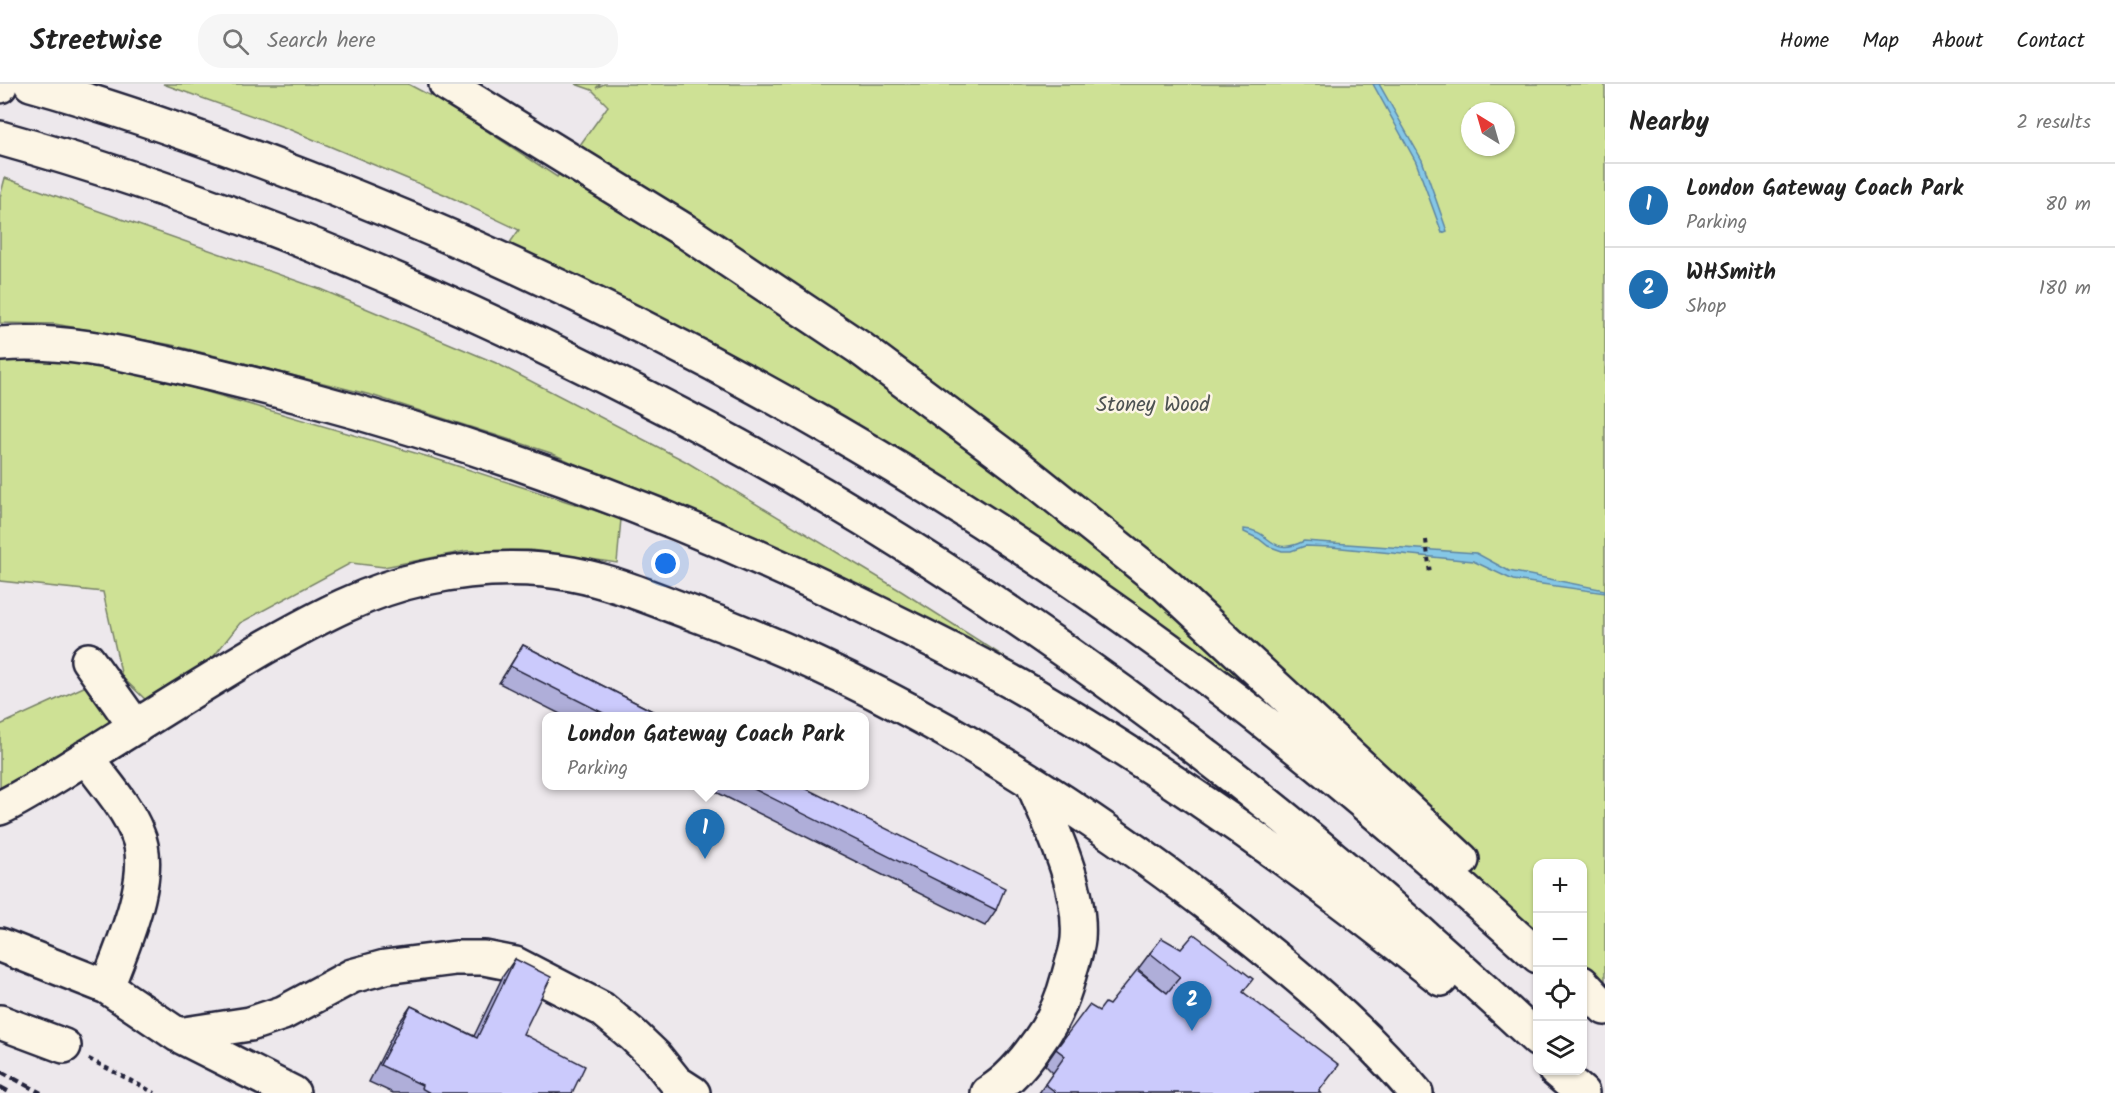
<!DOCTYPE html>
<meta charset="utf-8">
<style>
body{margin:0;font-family:Kalam,sans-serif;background:#f6f6f6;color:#222}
.controls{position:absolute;right:18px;bottom:18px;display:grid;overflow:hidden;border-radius:12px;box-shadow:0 2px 4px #0004}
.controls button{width:54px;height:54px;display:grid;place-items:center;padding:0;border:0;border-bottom:2px solid #e0e0e0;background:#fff;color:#222;font:30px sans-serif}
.compass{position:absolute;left:1461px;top:18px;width:54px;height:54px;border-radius:50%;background:#fff;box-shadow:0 2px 4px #0004;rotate:323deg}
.you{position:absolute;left:666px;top:480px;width:21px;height:21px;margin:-15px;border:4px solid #fff;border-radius:50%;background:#1a73e8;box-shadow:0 0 0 9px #1a73e833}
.badge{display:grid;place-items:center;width:39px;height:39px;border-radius:50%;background:#1f6fb2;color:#fff;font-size:20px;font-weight:700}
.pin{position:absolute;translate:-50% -50px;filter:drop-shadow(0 2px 3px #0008)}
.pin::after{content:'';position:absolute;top:32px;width:21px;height:18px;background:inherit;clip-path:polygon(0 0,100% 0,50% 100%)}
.popup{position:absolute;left:542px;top:628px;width:327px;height:78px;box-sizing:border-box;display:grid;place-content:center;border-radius:12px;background:#fff;filter:drop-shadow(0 2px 4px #0005);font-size:20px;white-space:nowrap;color:#767676}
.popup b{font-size:22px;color:#222}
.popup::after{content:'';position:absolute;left:50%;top:100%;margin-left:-12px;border:12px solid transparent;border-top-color:#fff}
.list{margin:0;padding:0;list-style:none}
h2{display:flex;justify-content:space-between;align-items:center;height:78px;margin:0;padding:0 24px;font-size:26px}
h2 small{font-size:20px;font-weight:400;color:#767676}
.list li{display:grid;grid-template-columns:39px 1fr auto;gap:18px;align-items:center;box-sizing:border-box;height:84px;padding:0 24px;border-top:2px solid #e0e0e0}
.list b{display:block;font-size:22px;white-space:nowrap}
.list p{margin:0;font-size:20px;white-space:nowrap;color:#767676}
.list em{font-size:20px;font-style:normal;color:#767676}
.icon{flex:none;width:33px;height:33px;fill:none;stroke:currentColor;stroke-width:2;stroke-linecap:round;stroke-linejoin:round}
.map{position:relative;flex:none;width:1605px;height:1009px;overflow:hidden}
header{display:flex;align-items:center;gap:36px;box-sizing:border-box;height:84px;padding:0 30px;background:#fff;border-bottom:2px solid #e0e0e0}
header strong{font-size:28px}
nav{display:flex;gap:33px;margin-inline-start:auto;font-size:21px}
.search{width:420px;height:54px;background:#f6f6f6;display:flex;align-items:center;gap:15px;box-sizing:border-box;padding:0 21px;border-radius:24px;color:#767676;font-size:22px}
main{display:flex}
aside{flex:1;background:#fff}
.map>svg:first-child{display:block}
.green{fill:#cee195;stroke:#788268;stroke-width:1.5;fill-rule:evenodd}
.water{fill:#85c7e6;stroke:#5d85a2;stroke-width:1.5}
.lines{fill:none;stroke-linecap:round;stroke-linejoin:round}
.minor-casing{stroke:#22223b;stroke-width:38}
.highway-casing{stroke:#22223b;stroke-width:38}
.path{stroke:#22223b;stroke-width:4;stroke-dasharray:4.5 4.5;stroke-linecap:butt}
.minor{stroke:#fcf5e5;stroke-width:33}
.highway{stroke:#fcf5e5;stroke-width:33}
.rail{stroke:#22223b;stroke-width:4.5;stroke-dasharray:9 4.5;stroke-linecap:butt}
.wall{fill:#afaed9;stroke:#22223b;stroke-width:1.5}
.building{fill:#cbcafc;stroke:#22223b;stroke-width:1.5}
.labels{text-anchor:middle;stroke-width:5;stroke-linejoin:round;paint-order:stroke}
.park-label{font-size:21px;fill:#4d5252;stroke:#fcf5e5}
</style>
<header>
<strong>Streetwise</strong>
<div class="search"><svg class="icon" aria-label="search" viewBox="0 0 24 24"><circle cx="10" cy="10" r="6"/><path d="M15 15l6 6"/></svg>Search here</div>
<nav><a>Home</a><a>Map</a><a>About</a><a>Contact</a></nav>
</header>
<main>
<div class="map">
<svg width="1605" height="1009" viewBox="0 0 1605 1009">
<rect width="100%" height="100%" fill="#ede8ec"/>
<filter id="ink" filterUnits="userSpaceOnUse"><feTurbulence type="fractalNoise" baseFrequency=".0167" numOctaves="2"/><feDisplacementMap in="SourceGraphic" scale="12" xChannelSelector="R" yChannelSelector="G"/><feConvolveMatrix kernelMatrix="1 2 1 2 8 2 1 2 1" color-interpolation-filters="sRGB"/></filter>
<g filter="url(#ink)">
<path class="green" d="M 163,0 L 408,0 L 446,20 L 557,93 L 608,22 L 592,6 L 575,0 L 600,0 L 596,4 L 604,0 L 1605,0 L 1605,942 L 1583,921 L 1582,780 L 1538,780 L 1537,879 L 1288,649 L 804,335 L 492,184 L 519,146 L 446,111 L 286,44 ZM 1470,27 L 1506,27 L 1506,63 L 1470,63 Z
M 5,94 L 320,205 L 496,279 L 685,377 L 901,507 L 1017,581 L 1011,590 L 678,427 L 551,369 L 371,311 L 172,261 L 55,240 L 0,239 L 0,113 Z
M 40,271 L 139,288 L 439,376 L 621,435 L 617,479 L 531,466 L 466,467 L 384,483 L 351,479 L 240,539 L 203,586 L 147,617 L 122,593 L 103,508 L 0,497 L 0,277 Z
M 86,602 L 116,636 L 15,699 L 0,705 L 0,641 Z"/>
<path class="water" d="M 1373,0 L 1379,0 L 1422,76 L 1447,147 L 1442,149 L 1416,78 Z
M 1244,445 C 1272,446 1269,474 1304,457 L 1476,469 L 1509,487 L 1605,506 L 1605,509 L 1513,496 L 1473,477 L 1331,463 L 1305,462 L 1291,467 L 1282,467 L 1268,462 L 1259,455 L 1244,448 Z"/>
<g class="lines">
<defs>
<path id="minor" d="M 88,576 L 136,643
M 86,673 C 103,697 126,721 137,749 C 156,791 122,862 107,903
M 0,724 C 29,710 57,691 85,674 C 145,637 205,598 267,562 C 317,534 368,506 425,494 C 472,484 524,481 572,490 C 615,498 656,516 697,531 C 885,599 1058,705 1216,827 C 1287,882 1358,940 1416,1009
M 0,861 L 107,903 L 178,951 L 293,1009
M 0,938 L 64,962
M 178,951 L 250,940 L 283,929 L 352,892 L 385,883 L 455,874 L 484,874 L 515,880 L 602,925 L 633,951 L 656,973 L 676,998 L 693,1009
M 988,1009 C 1009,997 1025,977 1039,957 C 1053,938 1063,914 1069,891 C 1072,879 1077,867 1078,855 C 1082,804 1052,744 1032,698"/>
<path id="highway" d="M 31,0 C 125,26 216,59 307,94 C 671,235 1015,434 1318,681 C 1393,742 1466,807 1538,872
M 446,0 L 685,147 L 860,264 L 1015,380 L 1167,502 L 1462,776
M 0,2 L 0,0
M 0,54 C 186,106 366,178 540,261 C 621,300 702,341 781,386 C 1056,543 1307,739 1538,956
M 0,260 C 60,255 117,268 174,281 C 216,291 258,301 299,312 C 490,363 677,432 855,518 C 915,547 976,577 1033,610 C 1176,694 1312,791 1441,895
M 1582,899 L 1605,924
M 1555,986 L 1582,1009"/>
</defs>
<use href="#minor" class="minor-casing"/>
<use href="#highway" class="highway-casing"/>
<path class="path" d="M 1426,456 L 1430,490
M 89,975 L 155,1009"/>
<use href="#minor" class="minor"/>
<use href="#highway" class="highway"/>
<path class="rail" d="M 0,987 L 41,1009
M 0,1003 L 11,1009"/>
</g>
<path class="wall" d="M 523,561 L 664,633 L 566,633 L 499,599 Z
M 704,702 L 801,702 L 996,826 L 985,842 Z
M 1150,869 L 1244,909 L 1321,1009 L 1039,1009 L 1053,989 L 1045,981 L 1056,965 L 1099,927 L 1109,921 L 1167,909 L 1138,885 Z
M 515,875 L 523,950 L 572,1009 L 393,1009 L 369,998 L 399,939 L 411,922 L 474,952 L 503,892 Z"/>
<path class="building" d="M 523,561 L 664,633 L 611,633 L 510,582 Z
M 748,702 L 801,702 L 1005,804 L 996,826 Z
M 1194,850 L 1253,895 L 1243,908 L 1339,981 L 1319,1007 L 1321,1009 L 1057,1009 L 1045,1000 L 1065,972 L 1056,965 L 1089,921 L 1099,927 L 1105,919 L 1109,921 L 1137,886 L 1167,909 L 1180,893 L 1150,869 L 1162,854 L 1181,865 Z
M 515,875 L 551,893 L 523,950 L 585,982 L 572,1009 L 430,1009 L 421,1004 L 422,1001 L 380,981 L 411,922 L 477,954 Z"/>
</g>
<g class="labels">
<g class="park-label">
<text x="1153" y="327">Stoney Wood</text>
</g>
</g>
</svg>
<div class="controls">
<button>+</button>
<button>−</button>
<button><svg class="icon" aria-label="locate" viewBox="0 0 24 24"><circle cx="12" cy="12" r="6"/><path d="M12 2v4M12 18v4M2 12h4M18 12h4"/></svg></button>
<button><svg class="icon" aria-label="layers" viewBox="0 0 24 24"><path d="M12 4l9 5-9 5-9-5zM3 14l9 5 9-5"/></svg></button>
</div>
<svg class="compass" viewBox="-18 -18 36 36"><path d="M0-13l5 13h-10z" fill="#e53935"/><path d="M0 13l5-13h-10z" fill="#767676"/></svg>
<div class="you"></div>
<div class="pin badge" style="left:705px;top:775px">1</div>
<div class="popup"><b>London Gateway Coach Park</b>Parking</div>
<div class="pin badge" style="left:1192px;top:947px">2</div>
</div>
<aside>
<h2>Nearby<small>2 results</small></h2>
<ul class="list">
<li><span class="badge">1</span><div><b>London Gateway Coach Park</b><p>Parking</p></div><em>80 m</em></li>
<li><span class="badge">2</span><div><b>WHSmith</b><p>Shop</p></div><em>180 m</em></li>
</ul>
</aside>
</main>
